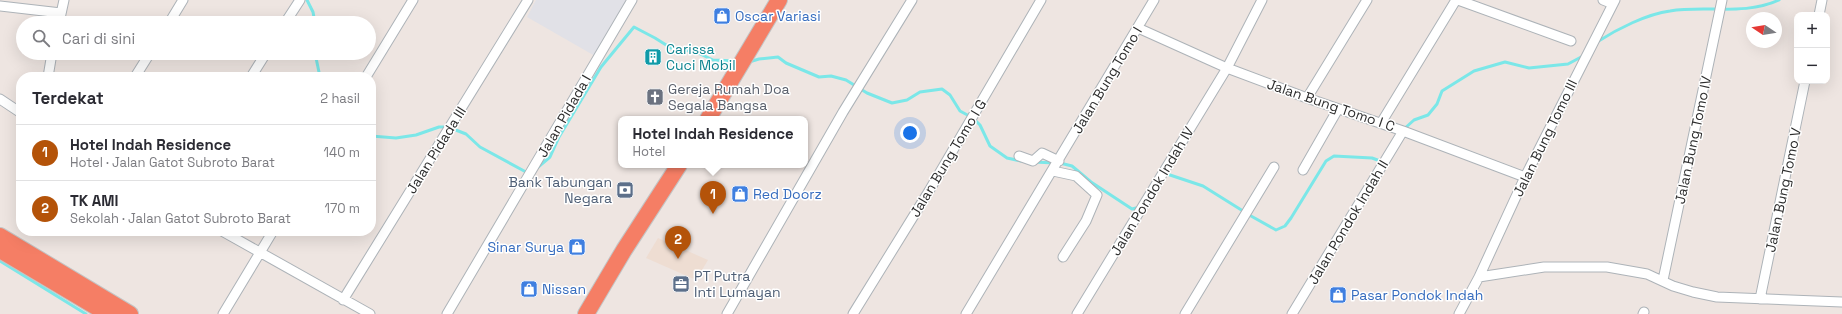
<!DOCTYPE html>
<html lang="id">
<meta charset="utf-8">
<style>
body{margin:0;font-family:"Space Grotesk",sans-serif;background:#f2f2f3;color:#2b2b33}
.controls{position:absolute;right:12px;top:12px;display:grid;overflow:hidden;border-radius:8px;box-shadow:0 4px 16px #0002}
.controls button{width:36px;height:36px;display:grid;place-items:center;padding:0;border:0;border-bottom:1px solid #e1e1e2;background:#fff;color:#2b2b33;font:20px sans-serif}
.compass{position:absolute;left:1746px;top:12px;width:36px;height:36px;border-radius:50%;background:#fff;box-shadow:0 4px 16px #0002;rotate:282deg}
.you{position:absolute;left:910px;top:133px;width:14px;height:14px;margin:-10px;border:3px solid #fff;border-radius:50%;background:#1a73e8;box-shadow:0 0 0 6px #1a73e833}
.badge{display:grid;place-items:center;width:26px;height:26px;border-radius:50%;background:#b45309;color:#fff;font-size:13px;font-weight:700}
.pin{position:absolute;translate:-50% -33px;filter:drop-shadow(0 1px 2px #0008)}
.pin::after{content:'';position:absolute;top:21px;width:14px;height:12px;background:inherit;clip-path:polygon(0 0,100% 0,50% 100%)}
.popup{position:absolute;left:618px;top:116px;width:190px;height:52px;box-sizing:border-box;display:grid;place-content:center;border-radius:8px;background:#fff;filter:drop-shadow(0 1px 3px #0005);font-size:13px;white-space:nowrap;color:#7c7c81}
.popup b{font-size:15px;color:#2b2b33}
.popup::after{content:'';position:absolute;left:50%;top:100%;margin-left:-8px;border:8px solid transparent;border-top-color:#fff}
.list{margin:0;padding:0;list-style:none}
h2{display:flex;justify-content:space-between;align-items:center;height:52px;margin:0;padding:0 16px;font-size:17px}
h2 small{font-size:13px;font-weight:400;color:#7c7c81}
.list li{display:grid;grid-template-columns:26px 1fr auto;gap:12px;align-items:center;box-sizing:border-box;height:56px;padding:0 16px;border-top:1px solid #e1e1e2}
.list b{display:block;font-size:15px;white-space:nowrap}
.list p{margin:0;font-size:13px;white-space:nowrap;color:#7c7c81}
.list em{font-size:13px;font-style:normal;color:#7c7c81}
.icon{flex:none;width:22px;height:22px;fill:none;stroke:currentColor;stroke-width:2;stroke-linecap:round;stroke-linejoin:round}
.map{position:relative;flex:none;width:1842px;height:314px;overflow:hidden}
.search{position:absolute;background:#fff;box-shadow:0 4px 16px #0002;left:16px;top:16px;width:360px;height:44px;display:flex;align-items:center;gap:10px;box-sizing:border-box;padding:0 14px;border-radius:22px;color:#7c7c81;font-size:15px}
.panel{position:absolute;background:#fff;box-shadow:0 4px 16px #0002;left:16px;top:72px;width:360px;height:164px;border-radius:16px}
.map>svg:first-child{display:block}
.industrial{fill:#e1e1e7}
.education{fill:#eeddd2}
.lines{fill:none;stroke-linecap:round;stroke-linejoin:round}
.stream{stroke:#7be7e8;stroke-width:3}
.street-casing{stroke:#adb3b8;stroke-width:11}
.highway-casing{stroke:#c4c4c4;stroke-width:18}
.street{stroke:#fff;stroke-width:9}
.highway{stroke:#f57e65;stroke-width:16}
.labels{text-anchor:middle;stroke-width:3;stroke-linejoin:round;paint-order:stroke}
.shop-label{font-size:14px;fill:#366cbe;stroke:#fff;text-anchor:start}
.culture-label{font-size:14px;fill:#0d838f;stroke:#fff;text-anchor:start}
.street-label{font-size:14px;fill:#2d2d2d;stroke:#fff}
.worship-label{font-size:14px;fill:#5b616d;stroke:#fff;text-anchor:start}
.service-label{font-size:14px;fill:#4e5e75;stroke:#fff;text-anchor:end}
</style>
<div class="map">
<svg width="1842" height="314" viewBox="0 0 1842 314">
<rect width="100%" height="100%" fill="#eee5e1"/>
<path class="industrial" d="M 536,0 L 626,0 L 595,56 L 527,17 Z"/>
<path class="education" d="M 658,238 L 708,260 L 696,280 L 646,258 Z"/>
<g class="lines">
<path class="stream" d="M 307,0 L 313,12 L 315,23
M 1597,42 C 1617,29 1647,14 1670,11 C 1705,5 1745,16 1779,0
M 315,53 L 320,77
M 749,62 L 759,59 L 778,57 L 786,63 L 819,77 L 831,76 L 846,80 L 867,93 L 892,103 L 907,100 L 920,92 L 942,89 L 950,95 L 960,111 L 973,118 L 980,125 L 990,146 L 1007,158 L 1021,161
M 1404,129 L 1414,120 L 1428,115 L 1437,104 L 1442,91 L 1474,71 L 1505,62 L 1529,68 L 1568,64 L 1583,56
M 371,136 L 396,138 L 416,135 L 439,127 L 448,127 L 466,134 L 480,147 L 526,172 L 528,172
M 1034,162 L 1055,163
M 1060,163 L 1072,166 L 1091,182 L 1132,209 L 1140,207
M 537,168 L 550,157 L 559,137 L 601,67 L 634,27 L 655,38 L 671,48 L 696,52 L 713,60 L 736,61
M 1164,173 L 1203,186 L 1251,216 L 1276,230 L 1285,226 L 1291,218 L 1326,161 L 1334,156 L 1372,158 L 1383,162
M 0,261 L 86,314"/>
<defs>
<path id="street" d="M 1458,0 L 1571,41
M 1603,0 L 1613,4
M 0,6 L 61,13
M 1819,15 L 1822,0
M 59,23 L 64,0
M 169,23 L 183,0
M 285,23 L 300,0
M 1138,28 L 1227,68 L 1307,98 L 1403,131 L 1525,177
M 48,77 L 52,53
M 135,77 L 150,53
M 251,77 L 266,53
M 366,77 L 413,0
M 1307,98 L 1367,0
M 0,99 L 21,113
M 1381,123 L 1456,0
M 1019,156 L 1033,161 L 1042,153 L 1059,161
M 1303,170 L 1338,109
M 1053,171 L 1076,176 L 1097,195 L 1086,221 L 1063,257
M 222,231 L 370,314
M 1479,277 L 1544,267 L 1607,267 L 1647,274 L 1673,286 L 1693,292 L 1717,297 L 1842,302
M 1663,280 L 1722,0
M 1760,299 L 1805,81
M 343,300 L 528,0
M 223,314 L 273,231
M 447,314 L 632,0
M 727,314 L 843,112 L 912,0
M 853,314 L 929,191 L 1041,0
M 966,314 L 1154,0
M 1077,314 L 1227,68 L 1262,0
M 1185,314 L 1274,167
M 1292,314 L 1403,131
M 1459,314 L 1479,277 L 1525,177 L 1615,0
M 1643,314 L 1644,312"/>
<path id="highway" d="M 708,119 L 779,0
M 0,236 L 130,314
M 0,250 L 108,314
M 586,314 L 624,250 L 679,165"/>
</defs>
<use href="#street" class="street-casing"/>
<use href="#highway" class="highway-casing"/>
<use href="#street" class="street"/>
<use href="#highway" class="highway"/>
</g>
<defs>
<symbol id="shop-square" viewBox="-11 -11 22 22"><rect x="-9" y="-9" width="18" height="18" rx="4" fill="#3f7fe0" stroke="#fff"/><path d="M-5-2.5h2.3a2.7 3.5 0 0 1 5.4 0H5L5.5 6h-11ZM-1.5-2.5h3a1.5 2.3 0 0 0-3 0Z" fill="#fff"/></symbol>
<symbol id="building-square" viewBox="-11 -11 22 22"><rect x="-9" y="-9" width="18" height="18" rx="4" fill="#0f9aa8" stroke="#fff"/><path d="M-4-6H4V6H1V3H-1V6H-4ZM-2.5-4.3h1.7v1.8h-1.7ZM.8-4.3h1.7v1.8H.8ZM-2.5-1h1.7V.8h-1.7ZM.8-1h1.7V.8H.8Z" fill="#fff"/></symbol>
<symbol id="church-square" viewBox="-11 -11 22 22"><rect x="-9" y="-9" width="18" height="18" rx="4" fill="#6b7280" stroke="#fff"/><path d="M-1.2-6h2.4v3.5h3.3v2.4h-3.3V6h-2.4V-.1h-3.3v-2.4h3.3Z" fill="#fff"/></symbol>
<symbol id="bank-square" viewBox="-11 -11 22 22"><rect x="-9" y="-9" width="18" height="18" rx="4" fill="#5c6f8a" stroke="#fff"/><path d="M-6-4H6V4H-6ZM0-2.3a2.3 2.3 0 1 0 0 4.6a2.3 2.3 0 1 0 0-4.6Z" fill="#fff"/></symbol>
<symbol id="office-square" viewBox="-11 -11 22 22"><rect x="-9" y="-9" width="18" height="18" rx="4" fill="#5c6f8a" stroke="#fff"/><path d="M-6-3h4V-5.5h4V-3h4V5H-6ZM-1-4.5V-3h2v-1.5ZM-6 0V1H6V0Z" fill="#fff"/></symbol>
</defs>
<g fill-rule="evenodd">
<use href="#shop-square" x="712" y="6" width="20" height="20"/>
<use href="#building-square" x="643" y="47" width="20" height="20"/>
<use href="#church-square" x="645" y="87" width="20" height="20"/>
<use href="#bank-square" x="615" y="180" width="20" height="20"/>
<use href="#shop-square" x="730" y="184" width="20" height="20"/>
<use href="#shop-square" x="567" y="237" width="20" height="20"/>
<use href="#office-square" x="671" y="274" width="20" height="20"/>
<use href="#shop-square" x="519" y="279" width="20" height="20"/>
<use href="#shop-square" x="1328" y="285" width="20" height="20"/>
</g>
<g class="labels">
<g class="shop-label">
<text x="735" y="21">Oscar Variasi</text>
<text x="753" y="199">Red Doorz</text>
<text x="564" y="252" text-anchor="end">Sinar Surya</text>
<text x="542" y="294">Nissan</text>
<text x="1351" y="300">Pasar Pondok Indah</text>
</g>
<g class="culture-label">
<text x="666" y="54">Carissa<tspan x="666" dy="16">Cuci Mobil</tspan></text>
</g>
<g class="street-label">
<text transform="translate(1107 80) rotate(-59)" y="5">Jalan Bung Tomo I</text>
<text transform="translate(1331 105) rotate(19)" y="5">Jalan Bung Tomo I C</text>
<text transform="translate(564 116) rotate(-60)" y="5">Jalan Pidada I</text>
<text transform="translate(1545 138) rotate(-64)" y="5">Jalan Bung Tomo III</text>
<text transform="translate(1693 140) rotate(-78)" y="5">Jalan Bung Tomo IV</text>
<text transform="translate(436 150) rotate(-58)" y="5">Jalan Pidada III</text>
<text transform="translate(948 158) rotate(-59)" y="5">Jalan Bung Tomo I G</text>
<text transform="translate(1783 190) rotate(-78)" y="5">Jalan Bung Tomo V</text>
<text transform="translate(1152 191) rotate(-59)" y="5">Jalan Pondok Indah IV</text>
<text transform="translate(1348 222) rotate(-59)" y="5">Jalan Pondok Indah II</text>
</g>
<g class="worship-label">
<text x="668" y="94">Gereja Rumah Doa<tspan x="668" dy="16">Segala Bangsa</tspan></text>
</g>
<g class="service-label">
<text x="612" y="187">Bank Tabungan<tspan x="612" dy="16">Negara</tspan></text>
<text x="694" y="281" text-anchor="start">PT Putra<tspan x="694" dy="16">Inti Lumayan</tspan></text>
</g>
</g>
</svg>
<div class="controls">
<button>+</button>
<button>−</button>
</div>
<svg class="compass" viewBox="-18 -18 36 36"><path d="M0-13l5 13h-10z" fill="#e53935"/><path d="M0 13l5-13h-10z" fill="#7c7c81"/></svg>
<div class="you"></div>
<div class="pin badge" style="left:713px;top:214px">1</div>
<div class="popup"><b>Hotel Indah Residence</b>Hotel</div>
<div class="pin badge" style="left:678px;top:259px">2</div>
<div class="search"><svg class="icon" aria-label="search" viewBox="0 0 24 24"><circle cx="10" cy="10" r="6"/><path d="M15 15l6 6"/></svg>Cari di sini</div>
<section class="panel">
<h2>Terdekat<small>2 hasil</small></h2>
<ul class="list">
<li><span class="badge">1</span><div><b>Hotel Indah Residence</b><p>Hotel · Jalan Gatot Subroto Barat</p></div><em>140 m</em></li>
<li><span class="badge">2</span><div><b>TK AMI</b><p>Sekolah · Jalan Gatot Subroto Barat</p></div><em>170 m</em></li>
</ul>
</section>
</div>
